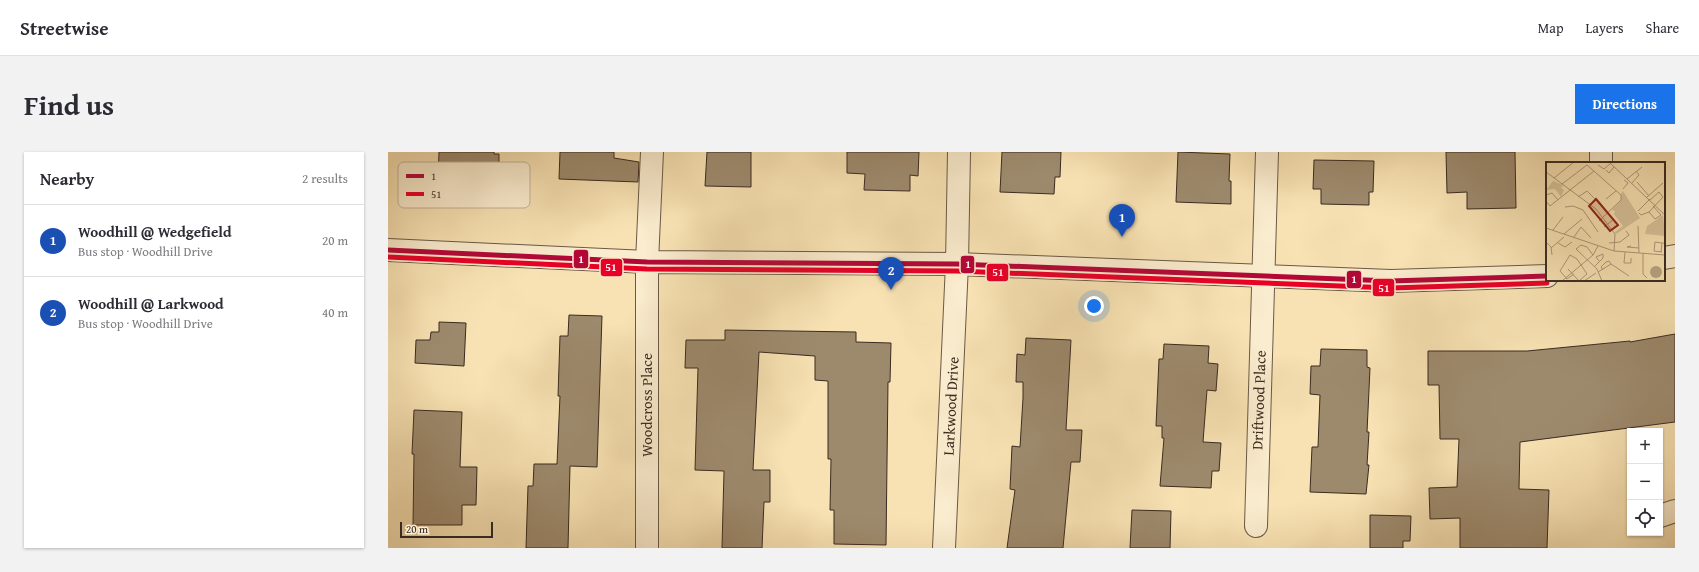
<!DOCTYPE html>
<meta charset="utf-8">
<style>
body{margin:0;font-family:"Gentium Book Plus",serif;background:#f2f2f3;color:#2b2b33}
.controls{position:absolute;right:12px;bottom:12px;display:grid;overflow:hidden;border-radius:0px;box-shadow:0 1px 3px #0004}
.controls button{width:36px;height:36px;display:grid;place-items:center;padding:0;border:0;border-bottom:1px solid #e1e1e2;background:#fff;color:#2b2b33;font:20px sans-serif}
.scale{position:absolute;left:12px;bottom:10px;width:93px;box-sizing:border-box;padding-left:4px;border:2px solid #3a2b21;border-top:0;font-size:11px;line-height:14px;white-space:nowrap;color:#3a2b21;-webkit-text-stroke:3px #faecce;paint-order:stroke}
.you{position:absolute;left:706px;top:154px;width:14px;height:14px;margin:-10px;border:3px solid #fff;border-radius:50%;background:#1a73e8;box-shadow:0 0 0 6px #1a73e833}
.badge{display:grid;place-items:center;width:26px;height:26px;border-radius:50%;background:#1a73e8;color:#fff;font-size:13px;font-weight:700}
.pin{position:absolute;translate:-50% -33px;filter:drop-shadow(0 1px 2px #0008)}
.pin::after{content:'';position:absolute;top:21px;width:14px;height:12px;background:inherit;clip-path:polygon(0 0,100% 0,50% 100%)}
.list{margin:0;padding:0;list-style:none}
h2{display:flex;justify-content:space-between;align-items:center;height:52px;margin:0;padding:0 16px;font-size:17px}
h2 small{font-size:13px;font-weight:400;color:#7c7c81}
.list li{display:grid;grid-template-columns:26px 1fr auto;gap:12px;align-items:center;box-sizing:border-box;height:72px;padding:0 16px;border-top:1px solid #e1e1e2}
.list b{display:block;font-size:15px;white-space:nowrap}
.list p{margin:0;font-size:13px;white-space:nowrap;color:#7c7c81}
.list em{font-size:13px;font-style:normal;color:#7c7c81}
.icon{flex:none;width:22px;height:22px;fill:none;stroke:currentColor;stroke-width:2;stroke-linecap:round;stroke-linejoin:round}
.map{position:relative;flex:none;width:1287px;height:396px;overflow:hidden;border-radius:0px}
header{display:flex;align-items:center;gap:24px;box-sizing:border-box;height:56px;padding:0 20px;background:#fff;border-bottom:1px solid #e1e1e2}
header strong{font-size:19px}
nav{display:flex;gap:22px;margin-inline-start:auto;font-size:14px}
.intro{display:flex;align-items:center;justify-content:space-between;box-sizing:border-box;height:96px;padding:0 24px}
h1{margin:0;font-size:28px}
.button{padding:10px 18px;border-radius:0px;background:#1a73e8;color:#fff;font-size:14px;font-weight:700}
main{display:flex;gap:24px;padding:0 24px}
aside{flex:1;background:#fff;border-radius:0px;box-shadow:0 1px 3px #0004}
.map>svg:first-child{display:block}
.building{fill:#9d8a6d;stroke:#3a2b21}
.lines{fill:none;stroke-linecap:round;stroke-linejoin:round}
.minor-casing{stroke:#6a5946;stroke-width:24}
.minor{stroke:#faecce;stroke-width:22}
.bus-1-casing{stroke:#faecce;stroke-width:8}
.bus-2-casing{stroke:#faecce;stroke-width:8}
.bus-1{stroke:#b30738;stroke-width:5}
.bus-2{stroke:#e80027;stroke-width:5}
.labels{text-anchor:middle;stroke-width:3;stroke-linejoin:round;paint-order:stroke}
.street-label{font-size:15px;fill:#3a2b21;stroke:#faecce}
.inset-road{fill:none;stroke:#ac9979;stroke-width:1}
.view{fill:#8f2418;fill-opacity:0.15;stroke:#8f2418;stroke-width:2}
.inset-edge{fill:none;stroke:#3a2b21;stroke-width:2}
.key{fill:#faecce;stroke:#c0b29a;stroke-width:1}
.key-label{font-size:11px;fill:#3a2b21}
.line-badge{stroke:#faecce;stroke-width:1.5}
.badge-label{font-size:11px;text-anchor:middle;font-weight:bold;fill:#fff}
</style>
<header>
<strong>Streetwise</strong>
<nav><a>Map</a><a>Layers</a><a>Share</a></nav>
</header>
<div class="intro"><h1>Find us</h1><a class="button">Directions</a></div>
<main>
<aside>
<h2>Nearby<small>2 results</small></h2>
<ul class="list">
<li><span class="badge" style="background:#1a4fb4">1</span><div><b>Woodhill @ Wedgefield</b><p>Bus stop · Woodhill Drive</p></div><em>20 m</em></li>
<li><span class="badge" style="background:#1a4fb4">2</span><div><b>Woodhill @ Larkwood</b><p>Bus stop · Woodhill Drive</p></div><em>40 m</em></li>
</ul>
</aside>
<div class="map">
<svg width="1287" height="396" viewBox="0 0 1287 396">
<rect width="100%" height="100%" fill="#f8e2b3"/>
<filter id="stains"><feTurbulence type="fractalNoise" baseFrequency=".005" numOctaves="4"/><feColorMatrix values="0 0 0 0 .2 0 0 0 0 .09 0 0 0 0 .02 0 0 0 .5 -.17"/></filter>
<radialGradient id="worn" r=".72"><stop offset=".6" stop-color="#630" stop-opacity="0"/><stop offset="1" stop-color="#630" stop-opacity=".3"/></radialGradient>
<path class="building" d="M 51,0 L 106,0 L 106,2 L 111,2 L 111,46 L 53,45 L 53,28 L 50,28 Z
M 172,0 L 226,0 L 226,6 L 251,10 L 250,30 L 171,27 Z
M 319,0 L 363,0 L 363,35 L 317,34 Z
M 459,0 L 531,0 L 530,24 L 522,23 L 522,39 L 476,38 L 477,22 L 459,21 Z
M 614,0 L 673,0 L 672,25 L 667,25 L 666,42 L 612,40 Z
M 790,0 L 842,2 L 841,29 L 843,29 L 843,52 L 788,50 Z
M 1058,0 L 1127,0 L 1128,56 L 1079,57 L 1079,40 L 1059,41 Z
M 926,8 L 986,9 L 985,40 L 981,40 L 981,53 L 933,52 L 933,37 L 925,37 Z
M 181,163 L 214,164 L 209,315 L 182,314 L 180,396 L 138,396 L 140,334 L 145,334 L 146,312 L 169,312 L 172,244 L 170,244 L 172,184 L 180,184 Z
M 51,170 L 78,171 L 76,214 L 27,211 L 28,188 L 42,188 L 43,180 L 51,180 Z
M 337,178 L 468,180 L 468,190 L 503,191 L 502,230 L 500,230 L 498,393 L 446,392 L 446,358 L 442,358 L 443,307 L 440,307 L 440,229 L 427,228 L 427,204 L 371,200 L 365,318 L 382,318 L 382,350 L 376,350 L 374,396 L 334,396 L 336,319 L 307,318 L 310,216 L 297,216 L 298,188 L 337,188 Z
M 1287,182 L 1287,270 L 1132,290 L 1131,337 L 1161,338 L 1159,396 L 1072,396 L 1072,366 L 1042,367 L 1041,336 L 1069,335 L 1071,287 L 1052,287 L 1051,233 L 1040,233 L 1040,199 L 1139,199 L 1242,189 L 1242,190 Z
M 638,186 L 683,188 L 678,278 L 694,278 L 692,310 L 683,310 L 675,396 L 619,396 L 627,338 L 622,337 L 624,294 L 632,295 L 635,246 L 635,230 L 628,230 L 629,202 L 637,203 Z
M 776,192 L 821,194 L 820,211 L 830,212 L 828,239 L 819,238 L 815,290 L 833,291 L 831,319 L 824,319 L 823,336 L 772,334 L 776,286 L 774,286 L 774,274 L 768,274 L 771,207 L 775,207 Z
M 933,197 L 979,198 L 979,215 L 982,216 L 979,280 L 981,280 L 979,313 L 981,313 L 978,342 L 922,340 L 924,295 L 930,295 L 932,243 L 922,242 L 923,214 L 932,214 Z
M 26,258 L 74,260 L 72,315 L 89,315 L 88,353 L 74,353 L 74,373 L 25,373 L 26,302 L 24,302 Z
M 744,358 L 783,359 L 782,396 L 742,396 Z
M 982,363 L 1023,364 L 1022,389 L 1015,389 L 1015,396 L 982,396 Z"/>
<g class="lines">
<defs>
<path id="minor" d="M 1213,0 L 1213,11
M 0,98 L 259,110 L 569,112 L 1003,129 L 1159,124
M 1276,106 L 1287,104
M 1272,364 L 1287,359
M 868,374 L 879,0
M 259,396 L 259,110 L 264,0
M 556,396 L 569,112 L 571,0"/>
</defs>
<use href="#minor" class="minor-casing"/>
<use href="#minor" class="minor"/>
<defs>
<path id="bus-1" d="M 0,98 L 259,110 L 569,112 L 1003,129 L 1159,124"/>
<path id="bus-2" d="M 0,105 L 259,117 L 569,119 L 1003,136 L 1159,131"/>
</defs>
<use href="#bus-1" class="bus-1-casing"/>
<use href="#bus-2" class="bus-2-casing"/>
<use href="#bus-1" class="bus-1"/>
<use href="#bus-2" class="bus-2"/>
</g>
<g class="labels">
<g class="street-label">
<text transform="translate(871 248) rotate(-88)" y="5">Driftwood Place</text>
<text transform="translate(259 253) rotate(-90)" y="5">Woodcross Place</text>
<text transform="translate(563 254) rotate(-87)" y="5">Larkwood Drive</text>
</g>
</g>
<g transform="translate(1158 10)">
<rect width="119" height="119" fill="#f8e2b3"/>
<path d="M 7,19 L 17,23 L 15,26 L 18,28 L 15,35 L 9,27 L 0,28 ZM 77,29 L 94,56 L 70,72 L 69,70 L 77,64 L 68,52 L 69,49 L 66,48 L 75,38 L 75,32 ZM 117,53 L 119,74 L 99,72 L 101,64 Z" fill="#d8c39a"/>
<path d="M104 110a6 6 0 1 1 12 0a6 6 0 1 1-12 0Z" fill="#b7a481"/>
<path class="inset-road" d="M 63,0 L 119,53M 52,3 L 58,7 L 66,0M 60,8 L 63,11 L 68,5M 0,10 L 50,47 L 69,72 L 68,89M 8,16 L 28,0M 81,17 L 96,5M 91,20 L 103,34M 86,21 L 93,13 L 90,9M 16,22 L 41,3 L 75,33 L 75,38 L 53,59M 77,27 L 82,21 L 78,18M 0,33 L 6,31 L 12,38M 32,35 L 41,29 L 51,39M 101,35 L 117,21M 60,37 L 70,29M 0,39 L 4,44 L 48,9M 107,44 L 115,53M 19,45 L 27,44 L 37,48 L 52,70M 92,49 L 104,37M 103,50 L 109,57 L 115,53M 93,51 L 95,53 L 103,50 L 117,35 L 113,30 L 104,38M 92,64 L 93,91M 58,65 L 68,57M 0,66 L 68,89 L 119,93M 7,68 L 17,55M 63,70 L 73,63M 18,72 L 36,57M 28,75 L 35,65 L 45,76M 0,80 L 5,85 L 6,93M 12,81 L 19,85 L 26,80M 63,81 L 74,80 L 83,73 L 80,69M 85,84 L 81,85 L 93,86M 5,86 L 18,75M 79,90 L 78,101 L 85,101 L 85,96M 115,90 L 116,81 L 119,81M 116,90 L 108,89 L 109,80 L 116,81M 97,91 L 97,112 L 101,116M 47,93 L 41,85 L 35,83 L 30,87 L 51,107 L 56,119M 49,104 L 57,96 L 57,92 L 50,95 L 53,99M 22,107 L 33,119M 57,108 L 55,105 L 60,100 L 63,99 L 65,102M 52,110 L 65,102 L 83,114M 28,112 L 21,117 L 14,109 L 24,93 L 31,97 L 41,112 L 33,119M 16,119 L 47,93 L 52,84M 38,119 L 50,111"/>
<path class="view" d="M 50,37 L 72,63 L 64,69 L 43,44 Z"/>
<rect width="119" height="119" class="inset-edge"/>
</g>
<rect x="10" y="10" width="132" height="46" rx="6" class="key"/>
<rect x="18" y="22" width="18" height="4" fill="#b30738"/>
<rect x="18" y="40" width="18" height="4" fill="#e80027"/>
<g class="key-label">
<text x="43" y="28">1</text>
<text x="43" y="46">51</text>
</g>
<g class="line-badge">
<rect x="185" y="97" width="16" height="20" rx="4" fill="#b30738"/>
<rect x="572" y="103" width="15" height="19" rx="4" fill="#b30738"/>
<rect x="212" y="106" width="23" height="19" rx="4" fill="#e80027"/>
<rect x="598" y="111" width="23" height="19" rx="4" fill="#e80027"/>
<rect x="958" y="118" width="16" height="19" rx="4" fill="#b30738"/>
<rect x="984" y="126" width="23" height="19" rx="4" fill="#e80027"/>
</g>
<g class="badge-label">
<text x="193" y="111">1</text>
<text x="580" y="116">1</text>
<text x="223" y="119">51</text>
<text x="610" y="124">51</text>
<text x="966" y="131">1</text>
<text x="996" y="140">51</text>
</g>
<rect width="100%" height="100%" filter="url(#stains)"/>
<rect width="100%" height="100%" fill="url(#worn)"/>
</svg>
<div class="controls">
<button>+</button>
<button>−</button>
<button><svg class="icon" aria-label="locate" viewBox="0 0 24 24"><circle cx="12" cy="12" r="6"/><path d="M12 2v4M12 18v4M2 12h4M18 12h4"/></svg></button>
</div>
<div class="scale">20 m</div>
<div class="you"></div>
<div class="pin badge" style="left:734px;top:85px;background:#1a4fb4">1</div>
<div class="pin badge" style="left:503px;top:138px;background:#1a4fb4">2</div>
</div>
</main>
